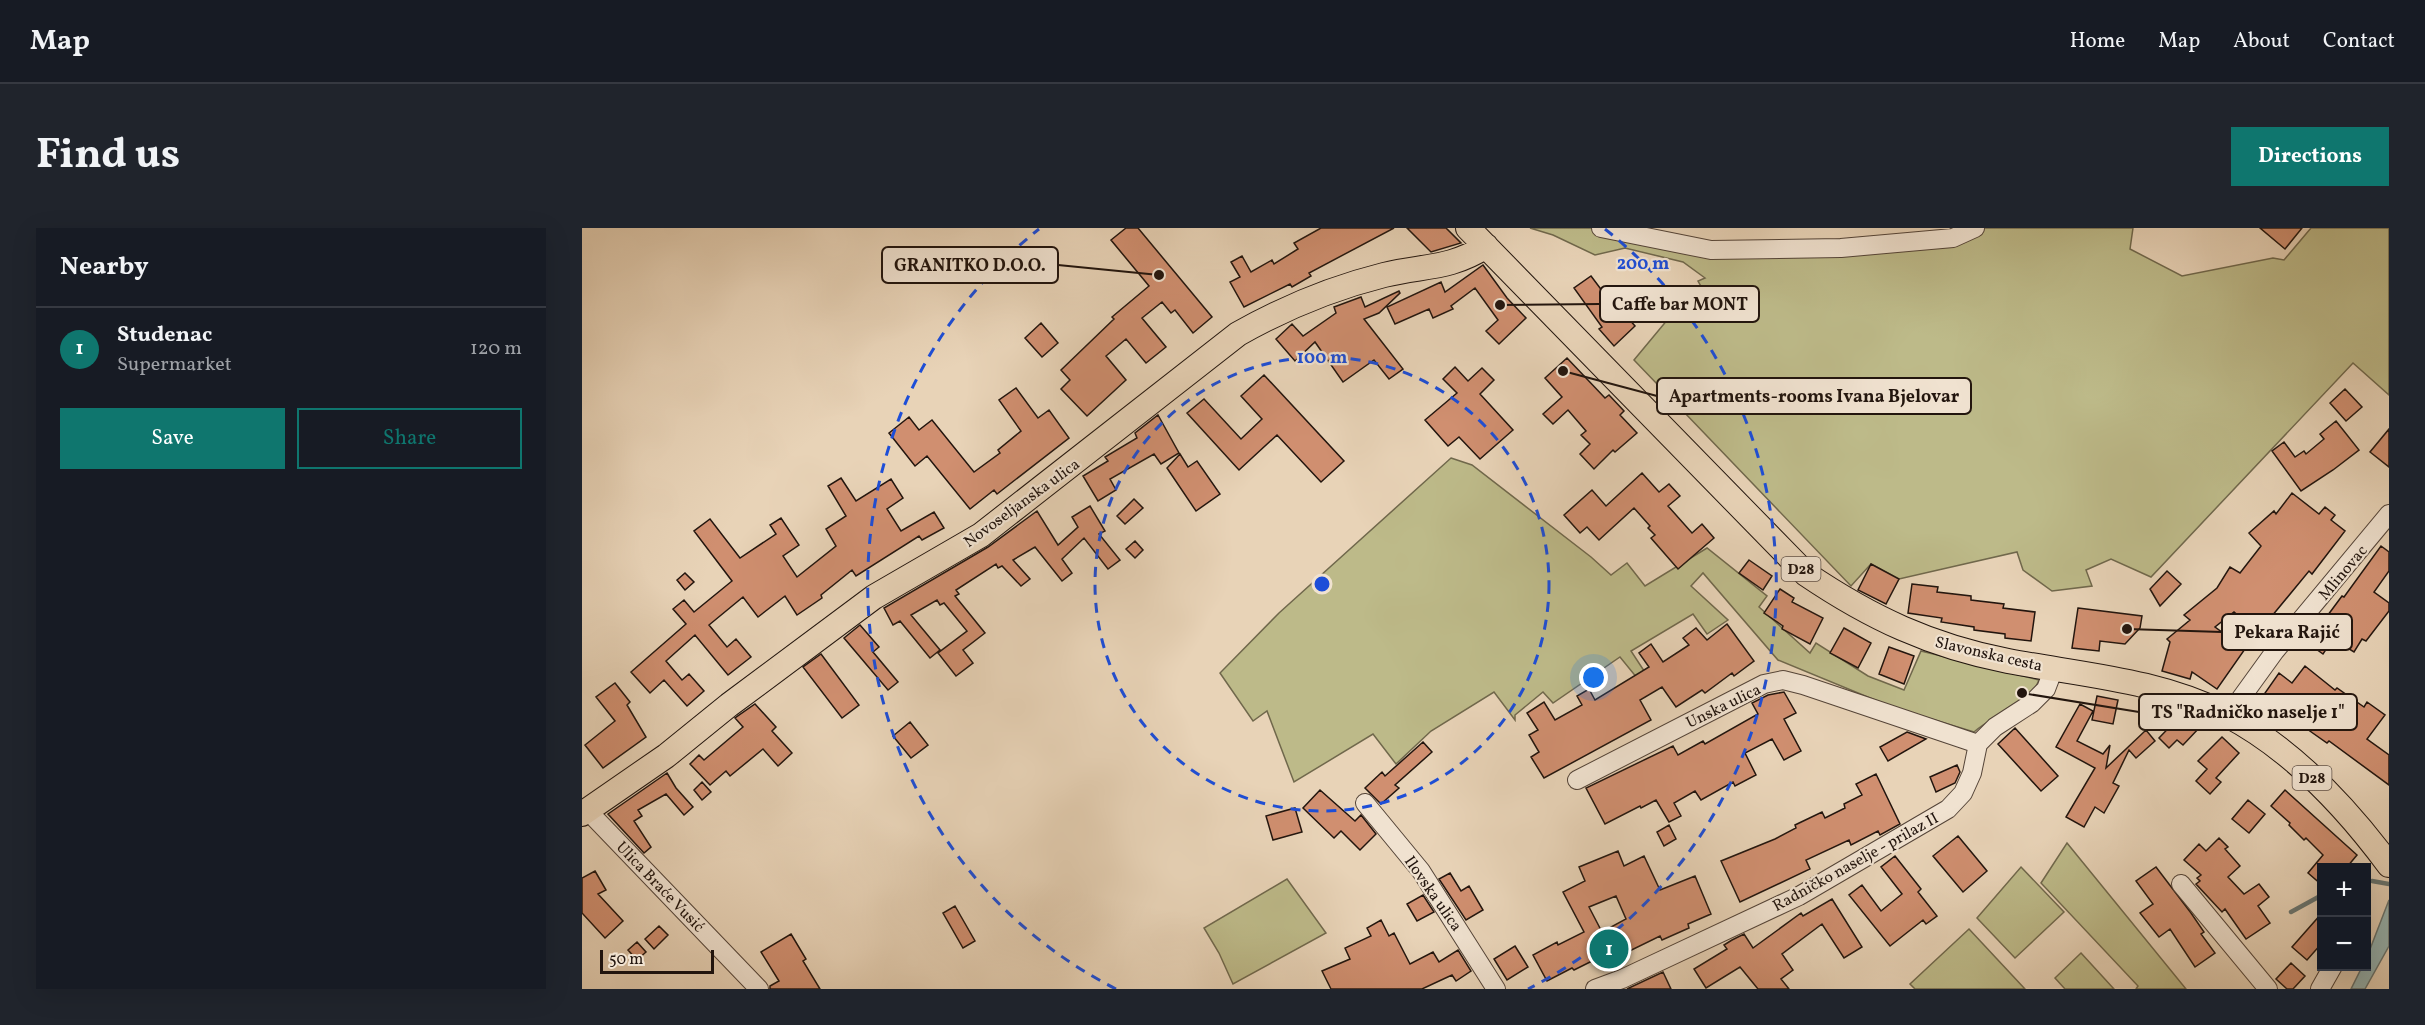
<!DOCTYPE html>
<meta charset="utf-8">
<style>
body{margin:0;font-family:Vollkorn,serif;background:#20242c;color:#f1f3f6}
.controls{position:absolute;right:18px;bottom:18px;display:grid;overflow:hidden;border-radius:0px;box-shadow:0 6px 24px #0002}
.controls button{width:54px;height:54px;display:grid;place-items:center;padding:0;border:0;border-bottom:2px solid #363941;background:#171b24;color:#f1f3f6;font:30px sans-serif}
.scale{position:absolute;left:18px;bottom:15px;width:114px;box-sizing:border-box;padding-left:6px;border:3px solid #22150e;border-top:0;font-size:16px;line-height:21px;white-space:nowrap;color:#22150e;-webkit-text-stroke:4px #f0e2d0;paint-order:stroke}
.you{position:absolute;left:1012px;top:450px;width:21px;height:21px;margin:-15px;border:4px solid #fff;border-radius:50%;background:#1a73e8;box-shadow:0 0 0 9px #1a73e833}
.badge{display:grid;place-items:center;width:39px;height:39px;border-radius:50%;background:#0f766e;color:#fff;font-size:20px;font-weight:700}
.pin{position:absolute;translate:-50% -50%;border:3px solid #fff;box-shadow:0 2px 6px #0006}
.list{margin:0;padding:0;list-style:none}
h2{display:flex;justify-content:space-between;align-items:center;height:78px;margin:0;padding:0 24px;font-size:26px}
h2 small{font-size:20px;font-weight:400;color:#9ea1a6}
.list li{display:grid;grid-template-columns:39px 1fr auto;gap:18px;align-items:center;box-sizing:border-box;height:84px;padding:0 24px;border-top:2px solid #363941}
.list b{display:block;font-size:22px;white-space:nowrap}
.list p{margin:0;font-size:20px;white-space:nowrap;color:#9ea1a6}
.list em{font-size:20px;font-style:normal;color:#9ea1a6}
.actions{display:flex;gap:12px;padding:18px 24px}
.actions a{flex:1;padding:14px 0;border:2px solid #0f766e;border-radius:0px;text-align:center;font-size:21px;color:#0f766e}
.actions .main{background:#0f766e;color:#fff}
.map{position:relative;flex:none;width:1807px;height:761px;overflow:hidden;border-radius:0px}
header{display:flex;align-items:center;gap:36px;box-sizing:border-box;height:84px;padding:0 30px;background:#171b24;border-bottom:2px solid #363941}
header strong{font-size:28px}
nav{display:flex;gap:33px;margin-inline-start:auto;font-size:21px}
.intro{display:flex;align-items:center;justify-content:space-between;box-sizing:border-box;height:144px;padding:0 36px}
h1{margin:0;font-size:42px}
.button{padding:15px 27px;border-radius:0px;background:#0f766e;color:#fff;font-size:21px;font-weight:700}
main{display:flex;gap:36px;padding:0 36px}
aside{flex:1;background:#171b24;border-radius:0px;box-shadow:0 6px 24px #0002}
.map>svg:first-child{display:block}
.green{fill:#bdba89;stroke:#70684c;stroke-width:1.5}
.water{fill:#98b7b5;stroke:#697672;stroke-width:1.5}
.lines{fill:none;stroke-linecap:round;stroke-linejoin:round}
.stream{stroke:#697672;stroke-width:4.5}
.building{fill:#d08f70;stroke:#22150e;stroke-width:1.5;fill-rule:evenodd}
.minor-casing{stroke:#544438;stroke-width:20}
.major-casing{stroke:#22150e;stroke-width:26}
.minor{stroke:#f0e2d0;stroke-width:18}
.major{stroke:#e8d3b7;stroke-width:24}
.ring{fill:none;stroke:#1d4ed8;stroke-width:3;stroke-dasharray:10 8}
.labels{text-anchor:middle;stroke-width:4.5;stroke-linejoin:round;paint-order:stroke}
.shield{fill:#f0e2d0;stroke:#605248;stroke-width:1.5}
.shield-label{font-size:15px;font-weight:bold;fill:#22150e}
.street-label{font-size:16px;fill:#22150e;stroke:#f0e2d0}
.centre{fill:#1d4ed8;stroke:#f0e2d0;stroke-width:3}
.ring-label{font-size:18px;text-anchor:middle;font-weight:bold;fill:#1d4ed8;stroke:#f0e2d0;stroke-width:4.5;stroke-linejoin:round;paint-order:stroke}
.leader{fill:none;stroke:#22150e;stroke-width:2}
.callout-dot{fill:#22150e;stroke:#f0e2d0;stroke-width:2}
.callout{fill:#f0e2d0;stroke:#22150e;stroke-width:2}
.callout-label{font-size:18px;text-anchor:middle;font-weight:bold;fill:#22150e}
</style>
<header>
<strong>Map</strong>
<nav><a>Home</a><a>Map</a><a>About</a><a>Contact</a></nav>
</header>
<div class="intro"><h1>Find us</h1><a class="button">Directions</a></div>
<main>
<aside>
<h2>Nearby<small></small></h2>
<ul class="list">
<li><span class="badge">1</span><div><b>Studenac</b><p>Supermarket</p></div><em>120 m</em></li>
</ul>
<div class="actions"><a class="main">Save</a><a>Share</a></div>
</aside>
<div class="map">
<svg width="1807" height="761" viewBox="0 0 1807 761">
<rect width="100%" height="100%" fill="#e8d3b7"/>
<filter id="stains"><feTurbulence type="fractalNoise" baseFrequency=".00333" numOctaves="4"/><feColorMatrix values="0 0 0 0 .2 0 0 0 0 .09 0 0 0 0 .02 0 0 0 .5 -.17"/></filter>
<radialGradient id="worn" r=".72"><stop offset=".6" stop-color="#630" stop-opacity="0"/><stop offset="1" stop-color="#630" stop-opacity=".3"/></radialGradient>
<path class="green" d="M 948,0 L 1019,0 L 1129,22 L 1393,0 L 1551,0 L 1548,21 L 1600,48 L 1691,30 L 1702,32 L 1729,0 L 1807,0 L 1807,167 L 1771,135 L 1569,349 L 1529,331 L 1504,342 L 1510,358 L 1470,363 L 1441,342 L 1435,324 L 1317,351 L 1289,336 L 1269,358 L 1052,132 L 1101,73 L 1128,74 L 1116,53 L 1123,50 L 1101,34 L 1043,20 L 1013,27 L 971,7 Z
M 869,230 L 890,237 L 1009,329 L 1029,347 L 1045,335 L 1063,358 L 1125,320 L 1185,368 L 1177,379 L 1228,425 L 1234,415 L 1286,448 L 1322,462 L 1339,423 L 1457,452 C 1448,478 1411,486 1392,504 L 1310,479 L 1196,432 L 1121,345 L 1109,358 L 1146,392 L 1125,406 L 1111,386 L 1049,423 L 1070,455 L 1064,461 L 1038,429 L 971,475 L 961,464 L 933,487 L 933,492 L 912,464 L 849,503 L 814,536 L 791,506 L 712,554 L 685,483 L 671,493 L 638,445 L 697,385 Z
M 1485,615 L 1604,761 L 1554,761 L 1556,758 L 1459,655 Z
M 1439,639 L 1482,684 L 1433,730 L 1395,690 Z
M 705,651 L 744,705 L 651,756 L 637,725 L 622,700 Z
M 1387,701 L 1443,761 L 1333,761 L 1328,756 Z
M 1499,725 L 1532,761 L 1483,761 L 1473,750 Z"/>
<path class="water" d="M 1807,672 L 1807,718 L 1783,761 L 1769,761 L 1780,739 L 1784,738 L 1785,729 Z"/>
<g class="lines">
<path class="stream" d="M 1790,653 L 1807,656
M 1709,684 L 1740,667"/>
</g>
<path class="building" d="M 544,0 L 556,0 L 630,89 L 611,105 L 593,82 L 589,85 L 580,74 L 560,90 L 584,119 L 564,135 L 544,111 L 524,128 L 544,152 L 505,188 L 479,161 L 488,152 L 479,142 L 532,91 L 530,89 L 567,58 L 529,12 Z
M 739,0 L 812,0 L 727,45 L 729,48 L 710,59 L 708,56 L 662,79 L 648,54 L 658,49 L 649,34 L 660,28 L 669,44 L 690,32 L 692,36 L 716,21 L 712,15 Z
M 825,0 L 864,0 L 879,15 L 849,24 Z
M 1678,0 L 1720,0 L 1703,21 Z
M 901,37 L 925,70 L 944,90 L 917,116 L 904,103 L 916,92 L 893,60 L 869,78 L 871,81 L 851,90 L 847,81 L 813,96 L 805,79 L 859,54 L 863,64 Z
M 1009,48 L 1036,84 L 1039,82 L 1053,98 L 1032,118 L 1017,101 L 1020,99 L 992,60 Z
M 817,63 L 818,65 L 797,85 L 782,91 L 821,141 L 807,151 L 792,132 L 761,154 L 733,114 L 713,133 L 694,111 L 710,96 L 721,108 L 754,85 L 752,79 L 779,69 L 783,79 Z
M 459,95 L 476,115 L 460,129 L 443,110 Z
M 985,130 L 1023,170 L 1027,167 L 1042,183 L 1038,187 L 1055,205 L 1033,224 L 1031,222 L 1012,241 L 998,226 L 1008,216 L 999,207 L 1004,203 L 986,182 L 971,196 L 961,186 L 980,169 L 963,150 Z
M 873,139 L 886,153 L 900,140 L 912,152 L 898,166 L 931,202 L 898,231 L 877,209 L 866,218 L 843,192 L 875,165 L 861,151 Z
M 682,147 L 762,233 L 739,254 L 695,207 L 657,242 L 605,185 L 622,171 L 659,211 L 680,191 L 659,168 Z
M 434,160 L 456,190 L 467,182 L 487,210 L 415,266 L 412,262 L 388,281 L 345,228 L 333,238 L 307,205 L 327,189 L 337,202 L 350,192 L 392,244 L 418,225 L 416,222 L 439,203 L 417,172 Z
M 1763,161 L 1780,179 L 1764,193 L 1748,175 Z
M 576,187 L 597,225 L 579,236 L 572,226 L 528,251 L 534,262 L 516,273 L 501,248 L 526,233 L 523,229 L 555,210 L 553,205 Z
M 1754,193 L 1777,222 L 1751,242 L 1719,263 L 1690,223 L 1702,214 L 1713,229 L 1722,223 L 1724,226 L 1742,211 L 1738,206 Z
M 1807,201 L 1807,239 L 1788,224 Z
M 598,226 L 606,239 L 615,233 L 638,266 L 614,283 L 585,240 Z
M 1060,245 L 1077,264 L 1087,256 L 1098,268 L 1086,278 L 1110,305 L 1120,296 L 1132,310 L 1096,341 L 1069,310 L 1073,307 L 1066,300 L 1068,298 L 1052,280 L 1017,312 L 1005,299 L 998,305 L 982,287 L 1010,262 L 1024,278 Z
M 259,250 L 274,273 L 309,251 L 321,270 L 305,281 L 319,303 L 352,284 L 362,300 L 340,312 L 337,308 L 274,348 L 270,342 L 239,367 L 240,370 L 215,387 L 203,368 L 176,389 L 161,369 L 127,397 L 145,419 L 154,411 L 169,429 L 146,447 L 113,407 L 84,433 L 100,452 L 107,446 L 122,463 L 105,478 L 82,452 L 68,465 L 49,444 L 104,396 L 91,381 L 102,372 L 112,384 L 150,353 L 112,303 L 128,291 L 158,330 L 194,306 L 188,297 L 199,290 L 217,317 L 201,328 L 215,349 L 254,318 L 244,301 L 264,288 L 246,258 Z
M 1710,265 L 1737,286 L 1743,279 L 1753,287 L 1749,292 L 1763,303 L 1730,346 L 1727,343 L 1676,405 L 1652,384 L 1633,399 L 1663,421 L 1635,461 L 1610,444 L 1608,451 L 1580,443 L 1588,414 L 1585,411 L 1608,392 L 1602,387 L 1635,360 L 1648,339 L 1658,345 L 1679,318 L 1667,305 L 1692,283 L 1694,286 Z
M 552,271 L 561,280 L 543,296 L 535,288 Z
M 508,278 L 523,303 L 517,306 L 538,332 L 526,341 L 502,310 L 480,331 L 490,345 L 480,353 L 453,319 L 431,332 L 448,351 L 439,358 L 420,338 L 416,340 L 414,336 L 374,362 L 377,366 L 373,368 L 403,405 L 381,422 L 391,435 L 374,448 L 356,425 L 385,403 L 362,375 L 358,377 L 355,372 L 329,387 L 358,422 L 348,430 L 318,393 L 311,397 L 302,380 L 406,319 L 455,283 L 476,317 L 496,299 L 490,289 Z
M 553,313 L 561,322 L 553,330 L 544,321 Z
M 1799,318 L 1807,324 L 1807,343 L 1792,364 L 1807,375 L 1807,383 L 1784,413 L 1780,411 L 1772,424 L 1751,411 L 1741,426 L 1723,413 L 1738,393 L 1740,395 L 1760,368 L 1762,369 Z
M 1167,332 L 1190,348 L 1181,362 L 1157,345 Z
M 1289,336 L 1317,351 L 1304,376 L 1276,362 Z
M 1585,343 L 1599,356 L 1578,378 L 1568,361 Z
M 103,345 L 112,354 L 103,362 L 95,352 Z
M 1330,356 L 1356,359 L 1355,364 L 1389,368 L 1389,372 L 1422,376 L 1421,380 L 1453,384 L 1449,413 L 1423,410 L 1423,406 L 1392,402 L 1392,399 L 1359,394 L 1360,390 L 1326,385 Z
M 1198,361 L 1212,370 L 1210,374 L 1241,390 L 1228,416 L 1200,401 L 1201,398 L 1182,385 Z
M 1496,380 L 1560,388 L 1558,400 L 1543,416 L 1518,413 L 1517,423 L 1490,420 Z
M 1145,396 L 1172,433 L 1152,448 L 1150,445 L 1123,465 L 1120,462 L 1094,479 L 1080,459 L 1058,472 L 1069,492 L 962,550 L 949,529 L 957,524 L 947,507 L 956,502 L 945,485 L 962,474 L 973,492 L 1000,477 L 995,468 L 1007,461 L 1013,472 L 1067,439 L 1057,425 L 1069,416 L 1081,434 L 1107,417 L 1101,410 L 1114,400 L 1125,412 Z
M 278,397 L 297,419 L 291,424 L 316,454 L 306,462 L 262,410 Z
M 1262,400 L 1289,415 L 1276,440 L 1248,425 Z
M 1307,419 L 1332,428 L 1322,456 L 1297,446 Z
M 239,426 L 277,477 L 260,490 L 221,439 Z
M 1723,438 L 1753,462 L 1755,460 L 1782,479 L 1785,474 L 1803,487 L 1785,511 L 1807,527 L 1807,557 L 1747,513 L 1745,515 L 1725,501 L 1703,483 L 1705,481 L 1683,465 L 1697,445 L 1710,455 Z
M 33,455 L 48,474 L 45,477 L 64,509 L 21,540 L 3,517 L 33,493 L 14,469 Z
M 1202,464 L 1214,485 L 1202,491 L 1219,523 L 1202,532 L 1190,511 L 1163,525 L 1174,547 L 1153,558 L 1151,554 L 1119,572 L 1113,563 L 1092,575 L 1099,588 L 1087,594 L 1074,572 L 1059,580 L 1058,578 L 1023,596 L 1004,560 L 1091,518 L 1096,527 L 1121,513 L 1123,516 L 1176,486 L 1170,475 L 1186,467 Z
M 1515,468 L 1536,472 L 1531,496 L 1510,492 Z
M 173,476 L 194,499 L 190,503 L 210,525 L 196,538 L 181,521 L 148,548 L 144,543 L 128,557 L 108,536 L 117,527 L 122,532 L 161,499 L 153,490 Z
M 1498,476 L 1511,483 L 1495,513 L 1521,526 L 1528,517 L 1524,540 L 1564,502 L 1573,513 L 1554,530 L 1547,522 L 1531,555 L 1537,558 L 1522,585 L 1513,579 L 1502,599 L 1484,589 L 1513,540 L 1474,519 Z
M 1602,484 L 1618,499 L 1601,517 L 1595,512 L 1587,520 L 1577,510 Z
M 328,494 L 346,517 L 329,530 L 311,508 Z
M 1433,500 L 1476,548 L 1459,563 L 1416,516 Z
M 1325,504 L 1344,511 L 1306,533 L 1298,519 Z
M 1640,509 L 1657,525 L 1634,550 L 1639,554 L 1628,566 L 1614,553 L 1625,541 L 1616,533 Z
M 841,514 L 850,524 L 813,557 L 817,560 L 799,576 L 783,560 L 800,544 L 803,548 Z
M 1375,537 L 1378,544 L 1373,555 L 1354,564 L 1348,549 Z
M 85,545 L 94,560 L 111,579 L 102,587 L 84,566 L 56,582 L 60,588 L 52,593 L 69,619 L 62,625 L 26,586 Z
M 1294,546 L 1318,596 L 1298,607 L 1296,603 L 1269,617 L 1267,612 L 1224,632 L 1228,641 L 1158,674 L 1139,633 L 1193,611 L 1214,600 L 1213,597 L 1240,584 L 1243,590 L 1263,580 L 1262,576 L 1280,567 L 1274,556 Z
M 120,554 L 129,564 L 120,572 L 112,562 Z
M 738,562 L 773,593 L 779,587 L 794,606 L 778,622 L 759,603 L 752,610 L 721,580 Z
M 1703,562 L 1775,627 L 1765,639 L 1740,639 L 1740,657 L 1726,645 L 1741,627 L 1724,610 L 1722,612 L 1707,597 L 1708,595 L 1689,578 Z
M 1666,572 L 1683,586 L 1667,605 L 1650,591 Z
M 713,580 L 720,604 L 691,612 L 684,588 Z
M 1087,597 L 1094,611 L 1082,618 L 1075,604 Z
M 1376,608 L 1405,643 L 1381,664 L 1351,628 Z
M 1637,610 L 1646,619 L 1643,621 L 1658,638 L 1646,649 L 1662,666 L 1677,656 L 1687,669 L 1676,678 L 1688,695 L 1664,711 L 1643,681 L 1640,684 L 1614,656 L 1618,653 L 1615,650 L 1619,647 L 1602,632 L 1617,616 L 1624,623 Z
M 1036,623 L 1042,638 L 1062,628 L 1078,662 L 1113,648 L 1129,686 L 1106,696 L 1107,700 L 1080,712 L 1078,708 L 1019,737 L 1016,730 L 992,742 L 990,740 L 965,753 L 951,727 L 975,714 L 976,717 L 1002,704 L 981,664 L 1003,653 L 997,639 ZM 1034,668 L 1044,691 L 1020,704 L 1007,679 Z
M 1313,628 L 1339,661 L 1336,664 L 1355,688 L 1344,696 L 1341,692 L 1308,718 L 1267,667 L 1280,657 L 1299,683 L 1320,666 L 1299,639 Z
M 1574,639 L 1609,685 L 1622,704 L 1619,706 L 1633,725 L 1613,739 L 1588,701 L 1577,709 L 1558,685 L 1571,676 L 1554,653 Z
M 13,643 L 24,662 L 16,666 L 41,693 L 23,710 L 0,685 L 0,650 Z
M 868,645 L 879,663 L 887,658 L 901,682 L 884,692 L 857,651 Z
M 841,667 L 852,684 L 835,693 L 825,676 Z
M 1250,671 L 1280,719 L 1262,730 L 1240,696 L 1200,726 L 1211,742 L 1199,751 L 1207,761 L 1176,761 L 1158,739 L 1124,760 L 1112,741 L 1145,721 L 1142,717 L 1150,712 L 1162,706 L 1171,720 L 1219,685 L 1221,688 Z
M 373,678 L 393,713 L 381,720 L 361,685 Z
M 1740,685 L 1740,715 L 1725,732 L 1710,719 Z
M 799,692 L 807,708 L 812,705 L 828,736 L 851,724 L 857,734 L 876,722 L 889,743 L 874,753 L 870,747 L 840,761 L 749,761 L 740,743 L 768,731 L 763,720 L 789,708 L 785,700 Z
M 77,698 L 86,707 L 72,721 L 63,711 Z
M 209,706 L 224,731 L 221,733 L 238,761 L 188,761 L 188,758 L 197,753 L 179,724 Z
M 55,714 L 64,724 L 55,732 L 46,722 Z
M 933,718 L 946,739 L 925,752 L 912,731 Z
M 1709,735 L 1723,748 L 1711,761 L 1705,761 L 1694,751 Z
M 1081,744 L 1089,761 L 1045,761 Z"/>
<g class="lines">
<defs>
<path id="minor" d="M 1019,0 L 1129,22 L 1259,20 L 1371,10 L 1393,0
M 1646,488 L 1693,423 L 1807,286
M 995,552 L 1182,456 L 1201,452 L 1221,457 L 1396,516
M 783,575 L 839,643 L 914,761
M 5,582 L 177,761
M 1599,656 L 1686,761
M 1013,761 L 1040,751 L 1217,668 L 1366,581 L 1381,565 L 1390,545 L 1396,516 L 1413,499 L 1450,475 L 1464,461 L 1472,440
M 1738,761 L 1751,738"/>
<path id="major" d="M 886,0 L 1224,346 C 1289,390 1349,418 1426,433 C 1500,447 1577,452 1645,487 C 1710,521 1764,579 1807,637
M 0,586 L 84,528 L 147,477 L 292,369 L 399,307 L 656,106 C 702,80 750,60 802,47 C 841,37 867,42 904,18"/>
</defs>
<use href="#minor" class="minor-casing"/>
<use href="#major" class="major-casing"/>
<use href="#minor" class="minor"/>
<use href="#major" class="major"/>
</g>
<g class="ring">
<circle cx="740" cy="356" r="227"/>
<path d="M534 761A454 454 0 0 1 457 1M1023 1A454 454 0 0 1 946 761"/>
</g>
<g class="labels">
<g class="shield">
<rect x="1199.5" y="329" width="39" height="24" rx="4.5"/>
<rect x="1710.5" y="538" width="39" height="24" rx="4.5"/>
</g>
<g class="shield-label">
<text x="1219" y="346">D28</text>
<text x="1730" y="555">D28</text>
</g>
<g class="street-label">
<text transform="translate(439 274) rotate(-36)" y="6">Novoseljanska ulica</text>
<text transform="translate(1760 344) rotate(-50)" y="6">Mlinovac</text>
<text transform="translate(1407 425) rotate(13)" y="6">Slavonska cesta</text>
<text transform="translate(1141 477) rotate(-26)" y="6">Unska ulica</text>
<text transform="translate(1273 633) rotate(-29)" y="6">Radničko naselje - prilaz II</text>
<text transform="translate(79 658) rotate(46)" y="6">Ulica Braće Vusić</text>
<text transform="translate(852 665) rotate(55)" y="6">Ilovska ulica</text>
</g>
</g>
<circle cx="740" cy="356" r="9" class="centre"/>
<g class="ring-label">
<text x="1061" y="41">200 m</text>
<text x="740" y="135">100 m</text>
</g>
<path class="leader" d="M577 47L476 37M918 77L1018 76M981 143L1075 168M1545 401L1640 404M1440 465L1557 484"/>
<g class="callout-dot">
<circle cx="577" cy="47" r="6"/>
<circle cx="918" cy="77" r="6"/>
<circle cx="981" cy="143" r="6"/>
<circle cx="1545" cy="401" r="6"/>
<circle cx="1440" cy="465" r="6"/>
</g>
<g class="callout">
<rect x="300" y="19" width="176" height="36" rx="6"/>
<rect x="1018" y="58" width="159" height="36" rx="6"/>
<rect x="1075" y="150" width="314" height="36" rx="6"/>
<rect x="1640" y="386" width="130" height="36" rx="6"/>
<rect x="1557" y="466" width="218" height="36" rx="6"/>
</g>
<g class="callout-label">
<text x="388" y="43">GRANITKO D.O.O.</text>
<text x="1098" y="82">Caffe bar MONT</text>
<text x="1232" y="174">Apartments-rooms Ivana Bjelovar</text>
<text x="1705" y="410">Pekara Rajić</text>
<text x="1666" y="490">TS "Radničko naselje 1"</text>
</g>
<rect width="100%" height="100%" filter="url(#stains)"/>
<rect width="100%" height="100%" fill="url(#worn)"/>
</svg>
<div class="controls">
<button>+</button>
<button>−</button>
</div>
<div class="scale">50 m</div>
<div class="you"></div>
<div class="pin badge" style="left:1027px;top:721px">1</div>
</div>
</main>
